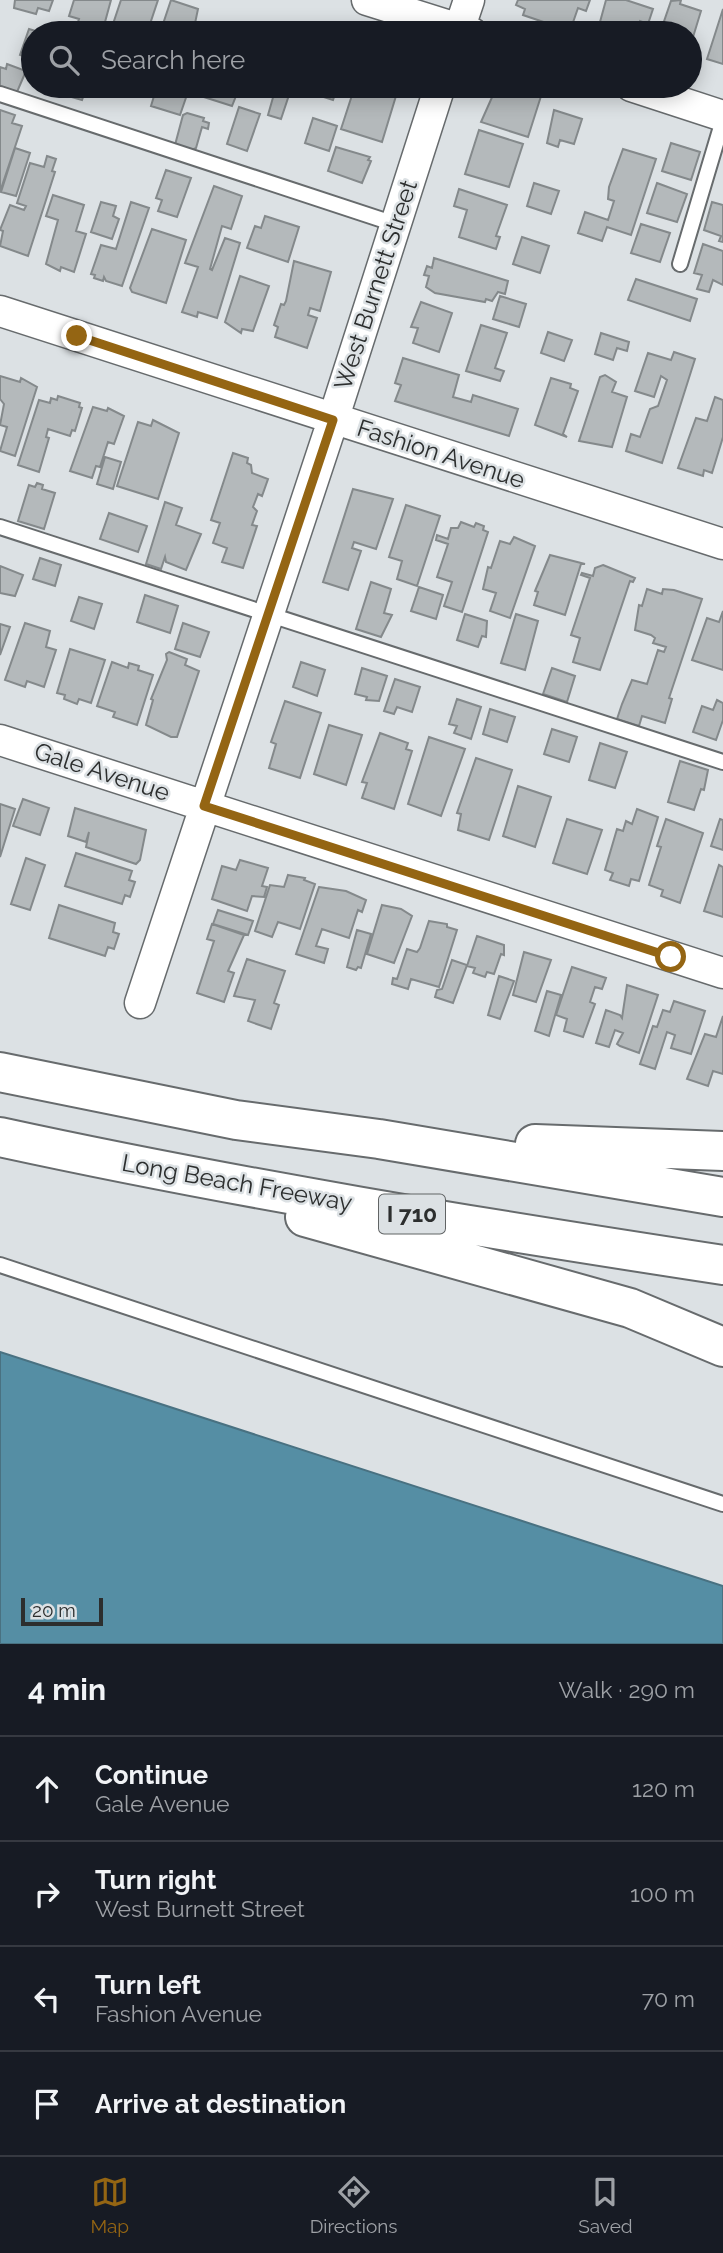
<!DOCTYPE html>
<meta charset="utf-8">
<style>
body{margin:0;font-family:Raleway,sans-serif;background:#242831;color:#f1f3f6}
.scale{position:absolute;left:21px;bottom:18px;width:82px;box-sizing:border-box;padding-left:7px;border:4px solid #2c2e2e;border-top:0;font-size:19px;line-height:24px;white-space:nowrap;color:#2c2e2e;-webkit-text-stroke:5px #dce1e4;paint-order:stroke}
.stop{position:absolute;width:21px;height:21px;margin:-16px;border:5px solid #946513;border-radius:50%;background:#fff}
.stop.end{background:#946513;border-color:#fff;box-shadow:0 2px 7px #0008}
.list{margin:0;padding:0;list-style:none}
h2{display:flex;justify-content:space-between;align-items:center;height:91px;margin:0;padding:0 28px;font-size:30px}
h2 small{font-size:23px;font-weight:400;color:#9ea1a6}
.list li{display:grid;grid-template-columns:46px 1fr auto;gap:21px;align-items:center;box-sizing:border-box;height:105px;padding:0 28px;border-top:2px solid #363941}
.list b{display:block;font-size:26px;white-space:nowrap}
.list p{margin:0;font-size:23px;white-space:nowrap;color:#9ea1a6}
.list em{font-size:23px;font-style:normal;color:#9ea1a6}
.icon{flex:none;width:38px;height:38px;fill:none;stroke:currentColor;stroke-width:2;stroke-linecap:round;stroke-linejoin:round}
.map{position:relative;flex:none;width:723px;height:1644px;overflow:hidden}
.search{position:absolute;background:#171b24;box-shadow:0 4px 18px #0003;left:21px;right:21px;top:21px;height:77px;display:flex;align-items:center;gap:18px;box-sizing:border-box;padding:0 24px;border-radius:38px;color:#9ea1a6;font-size:26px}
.sheet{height:511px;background:#171b24}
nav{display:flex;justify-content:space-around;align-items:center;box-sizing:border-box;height:98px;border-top:2px solid #363941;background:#171b24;font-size:19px;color:#9ea1a6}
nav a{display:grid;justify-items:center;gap:4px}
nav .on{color:#946513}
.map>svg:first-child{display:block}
.water{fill:#558ea4;stroke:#497181;stroke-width:2}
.building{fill:#b4b9bb;stroke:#84898b;stroke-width:2}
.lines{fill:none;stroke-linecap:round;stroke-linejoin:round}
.lane-casing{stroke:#676b6d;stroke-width:18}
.street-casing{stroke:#676b6d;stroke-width:33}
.highway-casing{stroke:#676b6d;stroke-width:42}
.lane{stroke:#fff;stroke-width:14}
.street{stroke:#fff;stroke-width:30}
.highway{stroke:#fff;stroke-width:38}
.route{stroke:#946513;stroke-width:9}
.labels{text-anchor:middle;stroke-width:5;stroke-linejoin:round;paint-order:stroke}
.shield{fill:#dce1e4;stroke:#616465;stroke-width:2}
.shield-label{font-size:23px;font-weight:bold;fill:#2c2e2e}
.street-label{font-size:24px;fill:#2c2e2e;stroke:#dce1e4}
</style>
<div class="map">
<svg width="723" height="1644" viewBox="0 0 723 1644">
<rect width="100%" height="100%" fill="#dce1e4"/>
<path class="water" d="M 0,1352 L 723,1586 L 723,1644 L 0,1644 Z"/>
<path class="building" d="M 15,0 L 53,0 L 49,11 L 38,8 L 36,14 L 14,8 Z
M 74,0 L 111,0 L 102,33 L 74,33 L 79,19 L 69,16 Z
M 121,0 L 158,0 L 147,33 L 110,33 Z
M 171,0 L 198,9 L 193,33 L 160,33 Z
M 518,0 L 590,0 L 586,11 L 578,8 L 570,31 L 523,15 L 525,9 L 516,5 Z
M 606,0 L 626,0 L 653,9 L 648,24 L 640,21 L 636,33 L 597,33 Z
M 681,0 L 680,4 L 701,11 L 690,47 L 690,33 L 660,33 L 671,1 Z
M 723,9 L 723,64 L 707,59 Z
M 227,22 L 238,22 L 259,29 L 257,33 L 223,33 Z
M 29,29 L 42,33 L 33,33 L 33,60 L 20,55 Z
M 7,64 L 26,71 L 17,92 L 0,86 L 0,67 L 6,69 Z
M 61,86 L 87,86 L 82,100 L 58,93 Z
M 157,86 L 190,86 L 180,115 L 151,106 Z
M 208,86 L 240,86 L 232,106 L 204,97 Z
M 261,86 L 292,86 L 281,119 L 268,115 L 274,94 L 260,90 Z
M 303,86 L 338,86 L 333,100 L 302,90 Z
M 355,86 L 399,86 L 382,142 L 341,129 Z
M 497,86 L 521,86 L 542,93 L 528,137 L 481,122 Z
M 239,107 L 260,114 L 247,151 L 227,144 Z
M 0,110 L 15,115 L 12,123 L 22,126 L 0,192 Z
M 554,110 L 582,119 L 574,144 L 560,140 L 558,147 L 547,143 Z
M 187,113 L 204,118 L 203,121 L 209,123 L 208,129 L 202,127 L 196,148 L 190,151 L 175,145 L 183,115 Z
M 313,118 L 337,126 L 329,151 L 305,143 Z
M 479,130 L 523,144 L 509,187 L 465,174 Z
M 671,143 L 700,152 L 691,180 L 662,171 Z
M 336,147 L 370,157 L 368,160 L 371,161 L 362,183 L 328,171 Z
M 15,148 L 30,153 L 16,196 L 1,192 Z
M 623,149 L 656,159 L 631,235 L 607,227 L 602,241 L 578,233 L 585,212 L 608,220 L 614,201 L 608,199 L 609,187 Z
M 47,156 L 56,159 L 52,171 L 55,172 L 28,256 L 0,246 L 3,231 L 0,230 L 10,205 L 24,210 L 26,206 L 17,203 L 30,163 L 44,167 Z
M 166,170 L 191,178 L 177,217 L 158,211 L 162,200 L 156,198 Z
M 534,183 L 559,191 L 551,214 L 527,206 Z
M 657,183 L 687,194 L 677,222 L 647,213 Z
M 214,186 L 242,196 L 231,229 L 222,226 L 210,269 L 212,270 L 225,238 L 240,243 L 217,318 L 198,312 L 197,317 L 182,312 L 198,267 L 185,263 Z
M 459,189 L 507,205 L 496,236 L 500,237 L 496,249 L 459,237 L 467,210 L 454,206 Z
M 53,195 L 84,205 L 76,231 L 86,234 L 74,272 L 61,267 L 60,271 L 46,264 L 58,220 L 46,216 Z
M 101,202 L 116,206 L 113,216 L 119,219 L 112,239 L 91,232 Z
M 131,202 L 149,208 L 122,286 L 106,281 L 104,277 L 103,281 L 94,278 L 95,275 L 91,274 L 101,245 L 116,249 Z
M 712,202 L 723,205 L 723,242 L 719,241 L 721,236 L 704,230 Z
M 265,216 L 299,227 L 288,262 L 247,248 L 255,226 L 261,228 Z
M 641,224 L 670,233 L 660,262 L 631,253 Z
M 152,229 L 186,240 L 166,303 L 132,292 L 130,288 Z
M 522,237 L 549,246 L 540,273 L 513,264 Z
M 703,244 L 723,251 L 723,285 L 713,280 L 709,292 L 697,289 L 702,275 L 694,273 Z
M 434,258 L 508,281 L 505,294 L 498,292 L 492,301 L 486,299 L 485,302 L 435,293 L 426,287 L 429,276 L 424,275 L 427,266 L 432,268 Z
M 294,261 L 331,272 L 320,311 L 310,308 L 308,315 L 317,318 L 307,348 L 275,337 L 278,327 L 274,325 L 281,304 L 284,305 L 286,301 Z
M 240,276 L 269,286 L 253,331 L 242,329 L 241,333 L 225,322 Z
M 636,279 L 697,299 L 690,321 L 628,300 Z
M 500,296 L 526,304 L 519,327 L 493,319 Z
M 421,302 L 452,313 L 439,352 L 413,343 L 418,328 L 411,327 Z
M 481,325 L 507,333 L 495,368 L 504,371 L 500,381 L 466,371 Z
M 548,332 L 572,340 L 564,361 L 541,353 Z
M 601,333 L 629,342 L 627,351 L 617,348 L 613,360 L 595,354 Z
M 674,352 L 695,359 L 662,463 L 626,451 L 631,434 L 640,437 L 650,409 L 658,406 L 667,380 L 661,376 L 654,397 L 635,391 L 648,353 L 671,360 Z
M 403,358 L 459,375 L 453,397 L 471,402 L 473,395 L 518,409 L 509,436 L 395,401 L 401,385 L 395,383 Z
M 605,375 L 616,382 L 612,392 L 627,397 L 612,447 L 579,441 L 600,377 Z
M 0,376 L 20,382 L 21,378 L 37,387 L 15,456 L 0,451 L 7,427 L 0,425 L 4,404 L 0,399 Z
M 551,378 L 571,384 L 570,388 L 578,391 L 563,434 L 567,437 L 535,425 Z
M 58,396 L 80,403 L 79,407 L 82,408 L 75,431 L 72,430 L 70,436 L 48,429 L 46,437 L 49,438 L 39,472 L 18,465 L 39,400 L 50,403 L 51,398 L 57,400 Z
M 715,397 L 723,400 L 723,437 L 712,473 L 704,470 L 703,476 L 678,468 L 696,418 L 707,421 Z
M 93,407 L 107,411 L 108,408 L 124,416 L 114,444 L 108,442 L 100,467 L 96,466 L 92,478 L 70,471 Z
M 153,420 L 179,433 L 158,499 L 117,486 L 138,422 L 151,426 Z
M 233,453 L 248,458 L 247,463 L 251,465 L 252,473 L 268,479 L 262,496 L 258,494 L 253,507 L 257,511 L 252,525 L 257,526 L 243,568 L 222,562 L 227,548 L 213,543 L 220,523 L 211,520 Z
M 105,457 L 121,462 L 113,489 L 97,484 Z
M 37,483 L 43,485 L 42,489 L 55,493 L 44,529 L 18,521 L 29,485 L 35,487 Z
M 353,489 L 393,499 L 376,549 L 354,542 L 352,548 L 361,551 L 348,590 L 323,582 Z
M 165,502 L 182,508 L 176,525 L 201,534 L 186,570 L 166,562 L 165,557 L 161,569 L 146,564 Z
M 406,505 L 440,516 L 417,586 L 397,579 L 402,561 L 389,557 Z
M 109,513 L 147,526 L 138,552 L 100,539 Z
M 461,522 L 474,527 L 476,523 L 484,526 L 483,530 L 488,532 L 462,612 L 444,606 L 452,582 L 437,577 L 448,544 L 436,540 L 437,535 L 448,539 L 451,528 L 458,528 Z
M 514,537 L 535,546 L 510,618 L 490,611 L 496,593 L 483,589 L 488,567 L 491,568 L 500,541 L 510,544 Z
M 550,555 L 585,564 L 581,564 L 565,615 L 534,605 L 538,592 L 535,591 Z
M 40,558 L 61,565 L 55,586 L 33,579 Z
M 603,565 L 635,578 L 633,582 L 630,581 L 600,670 L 573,662 L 580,638 L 571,635 L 590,578 L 581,575 L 582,573 L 593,576 L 595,568 Z
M 0,566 L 23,575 L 15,596 L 0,593 Z
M 371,582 L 391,589 L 384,613 L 392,615 L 381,637 L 356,629 Z
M 419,587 L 443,595 L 436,619 L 411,611 Z
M 647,589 L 662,594 L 663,589 L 674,590 L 702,599 L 669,698 L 672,699 L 665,723 L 642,716 L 639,726 L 617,719 L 622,704 L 632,680 L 647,684 L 658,650 L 664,652 L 666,647 L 653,643 L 655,638 L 651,635 L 635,630 L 639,605 L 642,606 Z
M 145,595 L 178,606 L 170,633 L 137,622 Z
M 79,597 L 102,604 L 94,629 L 71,621 Z
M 723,611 L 723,670 L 692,660 L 707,618 L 719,622 Z
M 465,614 L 487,621 L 486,637 L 482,636 L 478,647 L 457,640 Z
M 516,614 L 538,621 L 525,670 L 501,663 Z
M 25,623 L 50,631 L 46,647 L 56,650 L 44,687 L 27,681 L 25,687 L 5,680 Z
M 183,623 L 209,632 L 200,657 L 175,649 Z
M 0,624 L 10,627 L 0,655 Z
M 70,649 L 105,660 L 91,703 L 79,699 L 77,704 L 64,699 L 65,695 L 57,693 Z
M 169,652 L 187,659 L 185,665 L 199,671 L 177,737 L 171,737 L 146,725 L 153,700 L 151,699 L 167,660 L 166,654 Z
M 112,662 L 128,668 L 129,663 L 139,666 L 138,670 L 153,675 L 137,725 L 113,717 L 115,712 L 97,706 Z
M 301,662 L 325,670 L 317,696 L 293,687 Z
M 362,668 L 387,676 L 379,701 L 366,700 L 367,697 L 355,694 Z
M 552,668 L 575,676 L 567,702 L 543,694 Z
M 395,679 L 420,687 L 412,712 L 397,707 L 394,714 L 384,711 Z
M 457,699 L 481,707 L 471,739 L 454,733 L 457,726 L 449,724 Z
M 717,700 L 723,703 L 723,720 L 716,740 L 693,732 L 702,706 L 713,710 Z
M 285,701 L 321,713 L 300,778 L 269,768 L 276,744 L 271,742 Z
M 490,709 L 515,717 L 507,742 L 483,734 Z
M 329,725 L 362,735 L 346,785 L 314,774 Z
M 552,729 L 577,737 L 569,762 L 544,754 Z
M 380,733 L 408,743 L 406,749 L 412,751 L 394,809 L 362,798 L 367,783 L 362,782 Z
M 429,737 L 465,749 L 441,816 L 408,804 Z
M 600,743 L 627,752 L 615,788 L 589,780 Z
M 476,758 L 512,770 L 489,840 L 458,830 L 461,814 L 457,813 Z
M 680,761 L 708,770 L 704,790 L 701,789 L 694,810 L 668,802 Z
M 518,786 L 551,797 L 535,847 L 503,836 Z
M 23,799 L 49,808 L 40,835 L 13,826 Z
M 0,804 L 15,809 L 0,857 Z
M 75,808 L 146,830 L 140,860 L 136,864 L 86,847 L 89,832 L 86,842 L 68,836 Z
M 637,809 L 658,817 L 639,881 L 631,879 L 629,886 L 610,880 L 613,873 L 605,870 L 617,829 L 623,831 L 626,821 L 632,824 Z
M 567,819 L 602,830 L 587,874 L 553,863 Z
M 666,819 L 703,833 L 680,903 L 661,896 L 663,890 L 649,885 L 661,847 L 657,846 Z
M 720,819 L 723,820 L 723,850 L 711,846 Z
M 76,853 L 132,871 L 129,880 L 135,882 L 130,897 L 125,895 L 122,904 L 65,886 Z
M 26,858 L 45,865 L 30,910 L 11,904 Z
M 240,860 L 268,868 L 262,886 L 267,887 L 264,897 L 252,896 L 247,911 L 212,899 L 222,866 L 236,870 Z
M 719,865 L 723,867 L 723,917 L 704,911 Z
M 288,875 L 305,878 L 304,880 L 315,884 L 300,929 L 278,922 L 272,937 L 255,931 L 270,885 L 284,887 Z
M 319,887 L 346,891 L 366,900 L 362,912 L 358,910 L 349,938 L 322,929 L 316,946 L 328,949 L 324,963 L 296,954 Z
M 59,905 L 115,923 L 113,932 L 119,934 L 114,949 L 108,947 L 105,956 L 49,938 Z
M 382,905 L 401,909 L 412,916 L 394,963 L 367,954 Z
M 218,910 L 253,921 L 248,935 L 213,924 Z
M 429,921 L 447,924 L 447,927 L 457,930 L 439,987 L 411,979 L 408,989 L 392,984 L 393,978 L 397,979 L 407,949 L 417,952 L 420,948 Z
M 212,924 L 244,935 L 228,971 L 234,973 L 224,1002 L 197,993 L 214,941 L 207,939 Z
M 357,930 L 371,934 L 361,968 L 358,967 L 356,970 L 347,967 Z
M 477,936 L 504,945 L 504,955 L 501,954 L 494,974 L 487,972 L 485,977 L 473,973 L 475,968 L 467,966 Z
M 524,952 L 551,960 L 536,1002 L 513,995 Z
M 247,959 L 285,971 L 274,1003 L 279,1005 L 271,1029 L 248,1021 L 255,1000 L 234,996 Z
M 452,960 L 467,965 L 453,1003 L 435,997 L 437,990 L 442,989 Z
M 572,967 L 606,978 L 602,989 L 595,987 L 590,1002 L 595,1004 L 583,1037 L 564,1031 L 567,1019 L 556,1015 Z
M 499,976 L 514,981 L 500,1019 L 488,1015 Z
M 627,985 L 658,995 L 639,1053 L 620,1046 L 617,1044 L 623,1033 L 615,1030 L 609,1047 L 596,1043 L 606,1010 L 620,1015 L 622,1018 Z
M 547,991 L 561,995 L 549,1036 L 535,1031 Z
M 674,1001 L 705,1011 L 691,1054 L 671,1048 L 675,1035 L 667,1032 L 655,1069 L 640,1064 L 653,1026 L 657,1027 L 663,1010 L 670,1012 Z
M 723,1016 L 723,1074 L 713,1071 L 708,1086 L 687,1079 L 705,1034 L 716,1037 Z"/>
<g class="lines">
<defs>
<path id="lane" d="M 0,94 L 395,224
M 680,264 L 723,120
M 0,527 L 723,762
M 0,1265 L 723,1504"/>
<path id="street" d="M 367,0 L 472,33
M 458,33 L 469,0
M 631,86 L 723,116
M 0,311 L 723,544
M 0,740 L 723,973
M 140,1003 L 333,420 L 440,86"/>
<path id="highway" d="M 0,1072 L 236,1120 L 379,1139 L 723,1197
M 0,1137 C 239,1189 481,1228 723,1265
M 535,1144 L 723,1151
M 305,1217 L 630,1308 L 723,1347"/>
</defs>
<use href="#lane" class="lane-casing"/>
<use href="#street" class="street-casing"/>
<use href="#highway" class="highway-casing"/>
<use href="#lane" class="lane"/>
<use href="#street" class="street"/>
<use href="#highway" class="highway"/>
</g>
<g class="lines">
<path class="route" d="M 77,336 L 333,420 L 204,806 L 671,957"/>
</g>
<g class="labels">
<rect class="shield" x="379" y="1194.5" width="66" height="39" rx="5"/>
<g class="shield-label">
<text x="412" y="1222">I 710</text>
</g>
<g class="street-label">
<text transform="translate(376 285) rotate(-72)" y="8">West Burnett Street</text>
<text transform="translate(441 454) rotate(18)" y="8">Fashion Avenue</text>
<text transform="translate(102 772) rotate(18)" y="8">Gale Avenue</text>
<text transform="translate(237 1183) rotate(10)" y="8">Long Beach Freeway</text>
</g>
</g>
</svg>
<div class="scale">20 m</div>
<div class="stop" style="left:671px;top:957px"></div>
<div class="stop end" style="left:77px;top:336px"></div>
<div class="search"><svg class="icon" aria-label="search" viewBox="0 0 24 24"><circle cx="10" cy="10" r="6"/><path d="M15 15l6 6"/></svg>Search here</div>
</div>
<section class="sheet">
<h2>4 min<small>Walk · 290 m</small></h2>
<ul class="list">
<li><svg class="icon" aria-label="ahead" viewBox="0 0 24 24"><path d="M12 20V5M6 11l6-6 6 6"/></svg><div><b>Continue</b><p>Gale Avenue</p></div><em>120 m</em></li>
<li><svg class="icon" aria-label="right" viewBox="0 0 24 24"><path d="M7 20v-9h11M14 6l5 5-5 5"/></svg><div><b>Turn right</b><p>West Burnett Street</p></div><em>100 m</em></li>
<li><svg class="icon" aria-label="left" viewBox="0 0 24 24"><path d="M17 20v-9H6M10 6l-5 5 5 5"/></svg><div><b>Turn left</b><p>Fashion Avenue</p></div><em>70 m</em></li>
<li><svg class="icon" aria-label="arrive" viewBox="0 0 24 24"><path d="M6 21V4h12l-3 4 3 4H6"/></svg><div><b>Arrive at destination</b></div></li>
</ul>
</section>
<nav>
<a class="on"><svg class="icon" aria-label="map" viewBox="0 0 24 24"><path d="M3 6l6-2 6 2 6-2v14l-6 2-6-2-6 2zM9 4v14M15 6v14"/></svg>Map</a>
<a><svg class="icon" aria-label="directions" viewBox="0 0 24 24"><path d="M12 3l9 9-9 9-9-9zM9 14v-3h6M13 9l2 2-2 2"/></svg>Directions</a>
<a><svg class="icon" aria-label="saved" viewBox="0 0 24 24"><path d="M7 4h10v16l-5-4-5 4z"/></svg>Saved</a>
</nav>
